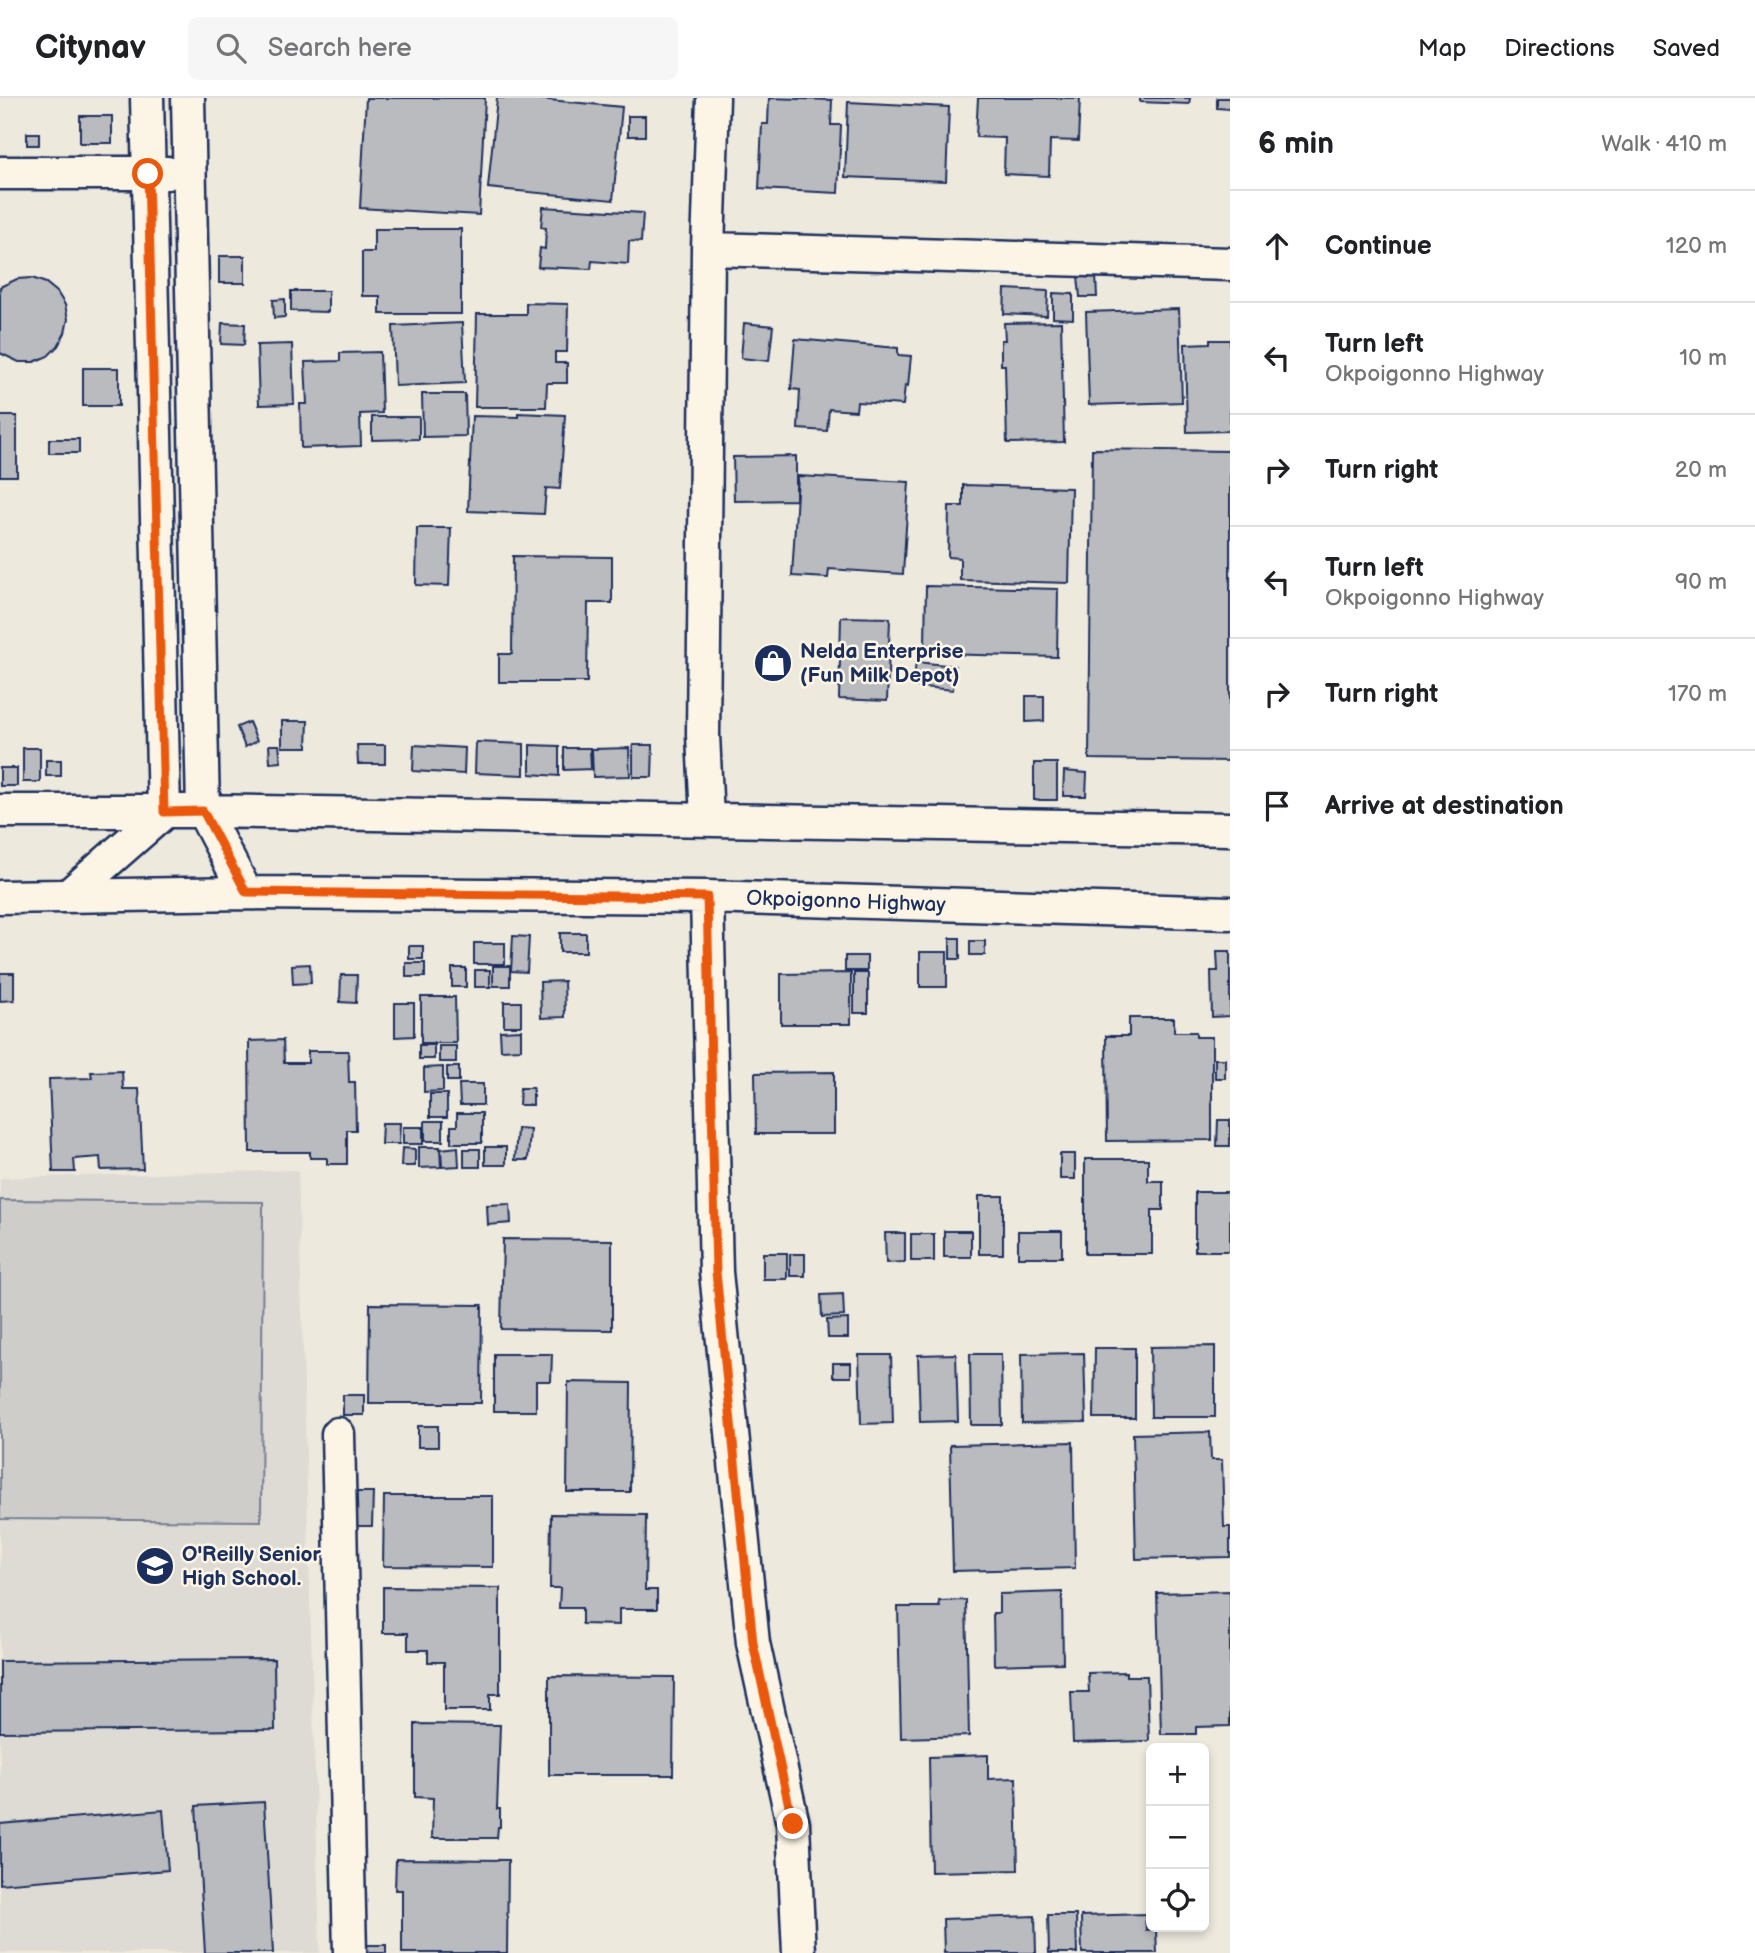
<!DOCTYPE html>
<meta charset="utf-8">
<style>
body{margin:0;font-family:"Balsamiq Sans",sans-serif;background:#f6f6f6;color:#202124}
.controls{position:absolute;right:21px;bottom:21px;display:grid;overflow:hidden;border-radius:10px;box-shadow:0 4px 10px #0003}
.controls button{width:63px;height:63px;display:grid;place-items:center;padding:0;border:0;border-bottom:2px solid #e0e0e0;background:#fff;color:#202124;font:35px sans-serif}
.stop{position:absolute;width:21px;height:21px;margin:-16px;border:5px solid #ea580c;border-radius:50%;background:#fff}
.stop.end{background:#ea580c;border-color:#fff;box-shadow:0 2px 7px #0008}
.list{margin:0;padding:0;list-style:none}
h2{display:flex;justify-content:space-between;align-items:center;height:91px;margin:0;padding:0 28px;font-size:30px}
h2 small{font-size:23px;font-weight:400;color:#757577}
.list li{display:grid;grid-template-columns:46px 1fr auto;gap:21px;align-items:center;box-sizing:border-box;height:112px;padding:0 28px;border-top:2px solid #e0e0e0}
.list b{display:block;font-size:26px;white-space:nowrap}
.list p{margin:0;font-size:23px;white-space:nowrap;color:#757577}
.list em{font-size:23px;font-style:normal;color:#757577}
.icon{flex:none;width:38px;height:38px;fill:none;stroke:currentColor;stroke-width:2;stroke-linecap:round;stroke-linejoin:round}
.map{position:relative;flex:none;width:1230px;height:1855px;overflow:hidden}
header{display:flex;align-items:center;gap:42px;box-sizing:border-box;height:98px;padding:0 35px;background:#fff;border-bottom:2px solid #e0e0e0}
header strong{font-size:33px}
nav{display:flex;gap:38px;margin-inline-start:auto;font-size:24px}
.search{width:490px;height:63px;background:#f6f6f6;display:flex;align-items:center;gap:18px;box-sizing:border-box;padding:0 24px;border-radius:10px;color:#757577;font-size:26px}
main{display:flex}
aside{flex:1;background:#fff}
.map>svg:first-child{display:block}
.built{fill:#dedbd4}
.grass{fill:#cfcdca;stroke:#757e94;stroke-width:2}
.building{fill:#babbbe;stroke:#1b2f5e;stroke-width:2}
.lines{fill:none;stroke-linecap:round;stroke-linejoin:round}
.minor-casing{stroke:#1b2f5e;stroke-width:37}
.minor{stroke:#fcf5e5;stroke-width:32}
.route{stroke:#ea580c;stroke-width:9}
.labels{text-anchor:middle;stroke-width:5;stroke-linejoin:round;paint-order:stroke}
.poi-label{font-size:21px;font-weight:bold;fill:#1b2f5e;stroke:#fcf5e5;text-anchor:start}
.street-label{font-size:21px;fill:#1b2f5e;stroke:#fcf5e5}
</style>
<header>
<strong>Citynav</strong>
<div class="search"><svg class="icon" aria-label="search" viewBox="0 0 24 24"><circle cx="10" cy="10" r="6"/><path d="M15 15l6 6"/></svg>Search here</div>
<nav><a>Map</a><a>Directions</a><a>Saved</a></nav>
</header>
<main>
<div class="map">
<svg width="1230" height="1855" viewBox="0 0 1230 1855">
<rect width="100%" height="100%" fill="#eee9dd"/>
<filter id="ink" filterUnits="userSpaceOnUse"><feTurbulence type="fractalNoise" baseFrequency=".0143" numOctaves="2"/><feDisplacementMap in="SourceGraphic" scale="14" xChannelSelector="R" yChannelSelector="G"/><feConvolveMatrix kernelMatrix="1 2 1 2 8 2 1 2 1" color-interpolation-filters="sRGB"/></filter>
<g filter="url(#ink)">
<path class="built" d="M 298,1072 L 320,1855 L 0,1855 L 0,1080 Z"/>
<path class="grass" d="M 0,1102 L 263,1104 L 261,1423 L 0,1421 Z"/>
<path class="building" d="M 366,0 L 485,0 L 479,117 L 360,110 Z
M 497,0 L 528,0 L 622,9 L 613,102 L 488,90 Z
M 769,0 L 832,2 L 831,27 L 841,27 L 838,95 L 759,91 L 762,26 L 768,26 Z
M 978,0 L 1080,0 L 1078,43 L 1050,42 L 1049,78 L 1004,76 L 1005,40 L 976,39 Z
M 1140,0 L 1190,0 L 1189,6 L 1140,4 Z
M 1217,0 L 1230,0 L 1230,11 L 1217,10 Z
M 848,4 L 949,9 L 946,83 L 845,79 Z
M 80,18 L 112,18 L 112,45 L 80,45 Z
M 628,18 L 645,18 L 645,38 L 628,38 Z
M 27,35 L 39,35 L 39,47 L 27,47 Z
M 543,109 L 643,115 L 641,144 L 629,143 L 628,166 L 592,163 L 591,171 L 538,169 L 540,150 L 545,151 L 546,130 L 541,129 Z
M 374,131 L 461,131 L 461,216 L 380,216 L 380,198 L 362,198 L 362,154 L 374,154 Z
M 219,158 L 245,158 L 245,185 L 219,185 Z
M 1096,177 L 1097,199 L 1080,199 L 1078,178 Z
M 32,180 L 46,185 L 57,194 L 65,207 L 68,221 L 65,235 L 58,248 L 48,258 L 34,264 L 19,264 L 0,255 L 0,189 L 17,181 Z
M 1005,191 L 1048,193 L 1047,218 L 1004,216 Z
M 291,193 L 328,193 L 328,214 L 291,213 Z
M 1053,195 L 1073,196 L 1073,221 L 1053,220 Z
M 285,201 L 285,219 L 274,220 L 273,202 Z
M 526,205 L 568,206 L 567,254 L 555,254 L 555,265 L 567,265 L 567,285 L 547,285 L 546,309 L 475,309 L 477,216 L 526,216 Z
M 1179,211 L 1182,304 L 1089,307 L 1086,214 Z
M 1061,224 L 1064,344 L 1007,345 L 1005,267 L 1001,267 L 1001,242 L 1005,242 L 1004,225 Z
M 222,225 L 245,226 L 244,247 L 221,246 Z
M 462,225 L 465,285 L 395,288 L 393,228 Z
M 744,225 L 773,228 L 769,263 L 741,260 Z
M 795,241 L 898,250 L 898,257 L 911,258 L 908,288 L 905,287 L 903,307 L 857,304 L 856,313 L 829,311 L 827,333 L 798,331 L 800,292 L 791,291 Z
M 1210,242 L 1230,242 L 1230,333 L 1187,334 L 1185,246 L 1210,245 Z
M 292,246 L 294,306 L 259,307 L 257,247 Z
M 380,254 L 382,315 L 360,316 L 361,348 L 301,350 L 300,306 L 307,306 L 305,264 L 340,263 L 340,255 Z
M 83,270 L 119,270 L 119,308 L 83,308 Z
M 422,296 L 465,296 L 466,338 L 423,339 Z
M 518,315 L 565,317 L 560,391 L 546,390 L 544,416 L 468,413 L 472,318 L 518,319 Z
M 0,318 L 17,318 L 17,378 L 0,378 Z
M 372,319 L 419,319 L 419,341 L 372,342 Z
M 49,341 L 79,341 L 79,355 L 49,355 Z
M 1092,351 L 1230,353 L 1230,663 L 1089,661 Z
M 796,358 L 796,402 L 734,403 L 733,359 Z
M 798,378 L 909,384 L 903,476 L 829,471 L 828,480 L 792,478 Z
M 963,387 L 1071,390 L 1069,485 L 960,482 L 960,460 L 948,459 L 949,408 L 963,408 Z
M 417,430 L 451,430 L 449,488 L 416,487 Z
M 513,458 L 612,459 L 612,505 L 588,505 L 587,584 L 499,584 L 499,556 L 512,556 Z
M 926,488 L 1058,491 L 1057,559 L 940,556 L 940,547 L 925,547 Z
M 841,519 L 890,520 L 887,603 L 839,601 Z
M 916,564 L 955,568 L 953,592 L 913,588 Z
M 1026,598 L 1044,598 L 1044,623 L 1026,624 Z
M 282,623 L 308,623 L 307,649 L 282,649 Z
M 249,624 L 257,643 L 245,649 L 237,629 Z
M 476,644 L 524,646 L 524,677 L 475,675 Z
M 269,647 L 279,647 L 281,664 L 270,665 Z
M 357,647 L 385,647 L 385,666 L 358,666 Z
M 414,647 L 465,650 L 464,676 L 413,673 Z
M 530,647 L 559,648 L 559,678 L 530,676 Z
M 633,647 L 653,647 L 652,679 L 633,679 Z
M 23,650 L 40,650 L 40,684 L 23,684 Z
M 564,650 L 590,650 L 591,671 L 564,672 Z
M 629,650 L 630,678 L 593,679 L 592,651 Z
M 46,662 L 61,662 L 61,678 L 46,678 Z
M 1034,665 L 1057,665 L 1057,702 L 1034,702 Z
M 0,670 L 17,670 L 17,688 L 0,688 Z
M 1064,673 L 1087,675 L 1086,698 L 1063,698 Z
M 560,835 L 586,835 L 586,854 L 560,854 Z
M 513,838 L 529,839 L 527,874 L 511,873 Z
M 950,840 L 960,840 L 960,861 L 950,861 Z
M 970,843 L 985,843 L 985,857 L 970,857 Z
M 474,845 L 505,845 L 505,866 L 474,866 Z
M 409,848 L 423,848 L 423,861 L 409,861 Z
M 1217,853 L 1230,853 L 1230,918 L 1212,919 L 1211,873 L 1218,873 Z
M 920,854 L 947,854 L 947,889 L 920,889 Z
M 845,858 L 867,858 L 867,873 L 845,873 Z
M 406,865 L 425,865 L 425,879 L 406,879 Z
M 310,866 L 311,885 L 293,886 L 292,867 Z
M 493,868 L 510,868 L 510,888 L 493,888 Z
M 452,870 L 466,870 L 466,889 L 452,889 Z
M 475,872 L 490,872 L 490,889 L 475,889 Z
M 0,875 L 14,875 L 14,902 L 0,903 Z
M 851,875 L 851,926 L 781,926 L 781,876 Z
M 854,875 L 868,875 L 868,915 L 854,915 Z
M 341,877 L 357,877 L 356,905 L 340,904 Z
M 564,883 L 565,919 L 541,920 L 540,884 Z
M 421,899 L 455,899 L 456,945 L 421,945 Z
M 504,904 L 521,904 L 521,928 L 504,928 Z
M 395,905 L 414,905 L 414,938 L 395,939 Z
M 1129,920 L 1174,920 L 1174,934 L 1196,934 L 1196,939 L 1212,939 L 1212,1042 L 1107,1043 L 1106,938 L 1129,938 Z
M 521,932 L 521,951 L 501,952 L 500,933 Z
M 283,942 L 284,965 L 308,965 L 308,953 L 348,953 L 349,984 L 355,984 L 356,1032 L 347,1032 L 347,1066 L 327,1066 L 327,1060 L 310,1060 L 310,1054 L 250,1054 L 249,943 Z
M 419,947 L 434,947 L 434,961 L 419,961 Z
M 439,948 L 456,948 L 456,964 L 439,964 Z
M 1215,961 L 1225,961 L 1225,980 L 1215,980 Z
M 443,969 L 443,993 L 424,994 L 424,970 Z
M 447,969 L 459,969 L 459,983 L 447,983 Z
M 122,973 L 123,991 L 139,991 L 143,1071 L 101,1072 L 100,1059 L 74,1061 L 75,1074 L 53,1074 L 49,981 L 92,980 L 91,974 Z
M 834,974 L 834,1036 L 756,1036 L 755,975 Z
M 459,986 L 483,986 L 483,1007 L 460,1007 Z
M 520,990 L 533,990 L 533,1007 L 519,1007 Z
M 430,996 L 447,996 L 447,1019 L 430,1019 Z
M 457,1015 L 482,1015 L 482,1045 L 451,1045 L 451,1028 L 457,1028 Z
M 1218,1022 L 1230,1022 L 1230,1048 L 1217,1048 Z
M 425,1023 L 443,1023 L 443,1043 L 425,1043 Z
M 382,1025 L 400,1025 L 399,1046 L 381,1046 Z
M 403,1029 L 423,1029 L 423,1046 L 403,1046 Z
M 517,1030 L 530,1031 L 528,1062 L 515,1062 Z
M 419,1049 L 440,1049 L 441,1069 L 419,1070 Z
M 458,1049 L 459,1068 L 442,1069 L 441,1051 Z
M 485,1049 L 506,1049 L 506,1067 L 485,1067 Z
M 402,1050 L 415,1051 L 415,1068 L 401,1068 Z
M 464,1051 L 480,1051 L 480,1069 L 464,1069 Z
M 1060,1056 L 1075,1056 L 1075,1081 L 1060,1081 Z
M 1085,1061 L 1148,1061 L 1148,1083 L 1163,1083 L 1163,1112 L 1152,1112 L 1152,1156 L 1085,1156 Z
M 1195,1094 L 1230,1094 L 1230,1153 L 1195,1153 Z
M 979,1098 L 1003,1098 L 1003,1156 L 979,1156 Z
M 510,1106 L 511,1125 L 488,1127 L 487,1107 Z
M 944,1133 L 971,1133 L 971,1159 L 944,1159 Z
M 1018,1133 L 1062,1133 L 1062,1159 L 1018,1159 Z
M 885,1135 L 905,1135 L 905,1164 L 886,1165 Z
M 911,1136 L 934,1136 L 934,1163 L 911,1163 Z
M 503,1141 L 612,1142 L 612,1232 L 501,1231 Z
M 763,1155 L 787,1155 L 787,1181 L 763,1181 Z
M 790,1156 L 805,1156 L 805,1178 L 790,1178 Z
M 843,1196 L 844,1218 L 822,1219 L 821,1197 Z
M 370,1206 L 482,1207 L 481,1305 L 369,1305 Z
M 848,1221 L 848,1240 L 828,1240 L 827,1222 Z
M 1215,1248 L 1215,1319 L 1151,1319 L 1150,1249 Z
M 1095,1250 L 1135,1250 L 1135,1320 L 1094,1320 Z
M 1084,1255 L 1086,1324 L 1022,1325 L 1021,1256 Z
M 494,1256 L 552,1256 L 551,1283 L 536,1283 L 536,1313 L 494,1313 Z
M 956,1256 L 958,1323 L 920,1324 L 918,1257 Z
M 970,1256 L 1001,1256 L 1002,1327 L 971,1327 Z
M 859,1257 L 891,1257 L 893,1325 L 861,1326 Z
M 833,1265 L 851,1265 L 851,1279 L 833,1279 Z
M 568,1284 L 631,1285 L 630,1394 L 567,1394 Z
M 343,1297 L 364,1297 L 364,1317 L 343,1317 Z
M 418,1328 L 438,1328 L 438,1349 L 418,1349 Z
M 1210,1334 L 1211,1362 L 1222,1362 L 1224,1429 L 1230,1429 L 1230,1459 L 1136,1461 L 1133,1336 Z
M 1073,1344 L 1075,1470 L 953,1473 L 950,1347 Z
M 344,1394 L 373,1394 L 372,1428 L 343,1428 Z
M 384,1398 L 493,1398 L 493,1469 L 383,1468 Z
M 551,1416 L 646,1417 L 645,1492 L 657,1492 L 657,1511 L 619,1511 L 619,1527 L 582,1526 L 582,1510 L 559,1510 L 560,1490 L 550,1490 Z
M 383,1489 L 500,1490 L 500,1596 L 490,1596 L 490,1612 L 444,1612 L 444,1564 L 428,1564 L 428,1552 L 408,1552 L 408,1535 L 383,1535 Z
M 1230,1493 L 1230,1628 L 1196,1629 L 1196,1636 L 1161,1636 L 1157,1495 Z
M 1062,1494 L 1063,1565 L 994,1567 L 993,1515 L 999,1515 L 999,1496 Z
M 966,1502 L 969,1638 L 901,1640 L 898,1509 L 940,1509 L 939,1503 Z
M 274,1561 L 275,1632 L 0,1634 L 0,1563 Z
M 1126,1574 L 1126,1578 L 1147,1578 L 1149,1643 L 1073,1645 L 1071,1594 L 1089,1594 L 1088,1575 Z
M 549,1578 L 674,1579 L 673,1677 L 549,1677 Z
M 415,1626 L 500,1627 L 497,1711 L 500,1711 L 500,1729 L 498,1729 L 497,1740 L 432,1740 L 433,1700 L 415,1699 Z
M 988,1657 L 988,1681 L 1016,1680 L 1018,1772 L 931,1774 L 929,1659 Z
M 264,1704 L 273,1855 L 205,1855 L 196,1708 Z
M 163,1712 L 168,1772 L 0,1786 L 0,1726 Z
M 396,1761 L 508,1762 L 507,1855 L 402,1855 L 402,1792 L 395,1792 Z
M 1145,1816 L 1146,1832 L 1156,1831 L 1157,1855 L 1082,1855 L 1081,1818 Z
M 1048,1817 L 1076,1817 L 1077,1855 L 1049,1855 Z
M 1035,1818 L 1036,1855 L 944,1855 L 943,1821 Z
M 360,1847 L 386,1847 L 386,1855 L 360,1855 Z"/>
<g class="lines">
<defs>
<path id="minor" d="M 188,0 L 203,713 L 246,795
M 0,75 L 167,75
M 708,151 L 1230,166
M 0,713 L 203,713 L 1230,731
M 707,721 L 703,637 L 708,151 L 713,0
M 68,798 L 164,714 L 147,0
M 0,799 L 246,795 L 707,799 L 1230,815
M 707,799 L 716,1174 L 753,1545 L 793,1726 L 799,1855
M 338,1336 L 350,1855"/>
</defs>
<use href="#minor" class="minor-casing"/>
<use href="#minor" class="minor"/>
</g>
</g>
<g class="lines" filter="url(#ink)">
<path class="route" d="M 148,76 L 164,714 L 203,713 L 246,794 L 707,799 L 716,1174 L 753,1545 L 793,1726"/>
</g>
<defs>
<symbol id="shop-disc" viewBox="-11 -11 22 22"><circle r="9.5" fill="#1b2f5e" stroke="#fcf5e5"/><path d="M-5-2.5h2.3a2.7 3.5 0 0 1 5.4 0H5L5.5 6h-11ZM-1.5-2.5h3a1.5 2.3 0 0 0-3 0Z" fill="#fff"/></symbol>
<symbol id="school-disc" viewBox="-11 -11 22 22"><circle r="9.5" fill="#1b2f5e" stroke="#fcf5e5"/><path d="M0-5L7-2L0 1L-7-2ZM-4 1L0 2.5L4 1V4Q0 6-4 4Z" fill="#fff"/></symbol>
</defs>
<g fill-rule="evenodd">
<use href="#shop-disc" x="751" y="543" width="44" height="44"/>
<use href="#school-disc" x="133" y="1446" width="44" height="44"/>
</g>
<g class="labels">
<g class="poi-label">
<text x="800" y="560">Nelda Enterprise<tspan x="800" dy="24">(Fun Milk Depot)</tspan></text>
<text x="182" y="1463">O'Reilly Senior<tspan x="182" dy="24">High School.</tspan></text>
</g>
<g class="street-label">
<text transform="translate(846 803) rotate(2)" y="7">Okpoigonno Highway</text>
</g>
</g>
</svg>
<div class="controls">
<button>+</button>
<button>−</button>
<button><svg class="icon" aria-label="locate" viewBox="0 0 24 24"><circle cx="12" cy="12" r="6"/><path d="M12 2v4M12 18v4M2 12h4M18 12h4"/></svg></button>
</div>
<div class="stop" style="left:148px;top:76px"></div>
<div class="stop end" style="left:793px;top:1726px"></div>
</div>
<aside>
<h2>6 min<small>Walk · 410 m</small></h2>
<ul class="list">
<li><svg class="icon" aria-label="ahead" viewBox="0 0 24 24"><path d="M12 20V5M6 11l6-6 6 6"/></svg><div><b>Continue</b></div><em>120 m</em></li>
<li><svg class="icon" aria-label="left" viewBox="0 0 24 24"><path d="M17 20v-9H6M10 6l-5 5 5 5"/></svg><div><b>Turn left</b><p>Okpoigonno Highway</p></div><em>10 m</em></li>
<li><svg class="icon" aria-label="right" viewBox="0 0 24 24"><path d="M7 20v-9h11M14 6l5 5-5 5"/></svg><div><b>Turn right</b></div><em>20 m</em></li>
<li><svg class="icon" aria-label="left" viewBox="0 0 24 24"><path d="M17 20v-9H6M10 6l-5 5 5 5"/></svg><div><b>Turn left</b><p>Okpoigonno Highway</p></div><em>90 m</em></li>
<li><svg class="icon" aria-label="right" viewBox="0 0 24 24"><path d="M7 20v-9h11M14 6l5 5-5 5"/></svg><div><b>Turn right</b></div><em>170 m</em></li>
<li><svg class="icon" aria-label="arrive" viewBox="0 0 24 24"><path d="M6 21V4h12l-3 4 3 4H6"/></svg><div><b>Arrive at destination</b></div></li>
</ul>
</aside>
</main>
